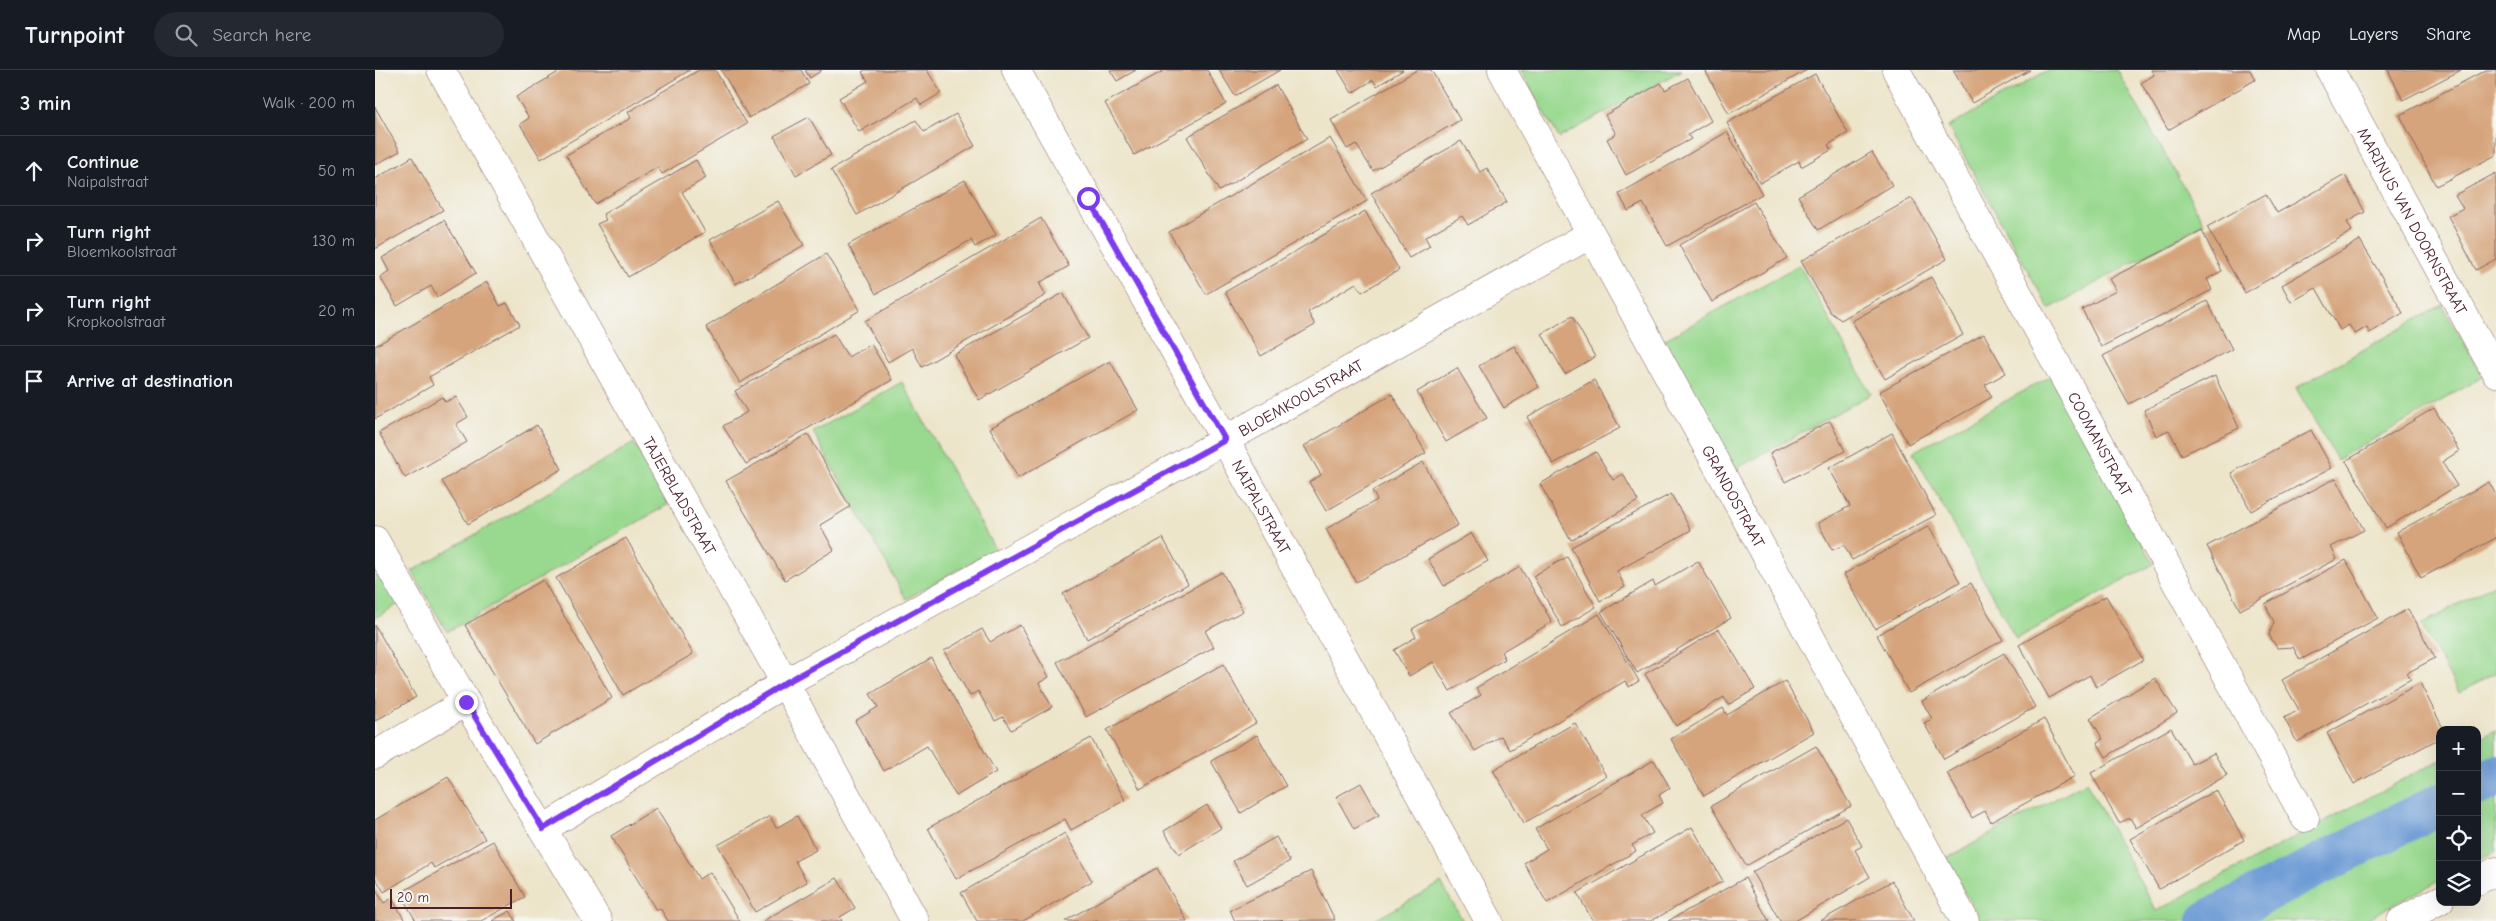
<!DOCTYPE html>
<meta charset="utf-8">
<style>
body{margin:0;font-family:"Comic Neue",sans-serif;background:#242831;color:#f1f3f6}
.controls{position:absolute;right:15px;bottom:15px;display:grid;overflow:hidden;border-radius:10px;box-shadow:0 5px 20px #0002}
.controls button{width:45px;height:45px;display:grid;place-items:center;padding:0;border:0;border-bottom:1px solid #363941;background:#171b24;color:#f1f3f6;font:25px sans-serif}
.scale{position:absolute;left:15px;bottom:12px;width:122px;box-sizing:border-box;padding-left:5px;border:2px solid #4a1f2b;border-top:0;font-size:14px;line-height:18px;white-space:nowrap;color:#4a1f2b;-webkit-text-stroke:4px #f6f6f2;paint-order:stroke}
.stop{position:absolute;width:15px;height:15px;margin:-11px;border:4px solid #7c3aed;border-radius:50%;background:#fff}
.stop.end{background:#7c3aed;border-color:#fff;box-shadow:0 1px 5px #0008}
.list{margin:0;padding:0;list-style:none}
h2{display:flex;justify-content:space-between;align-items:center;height:65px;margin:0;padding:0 20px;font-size:21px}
h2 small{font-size:16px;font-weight:400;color:#9ea1a6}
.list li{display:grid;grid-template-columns:32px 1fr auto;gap:15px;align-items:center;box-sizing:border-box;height:70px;padding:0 20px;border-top:1px solid #363941}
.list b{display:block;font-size:19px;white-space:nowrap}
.list p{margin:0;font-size:16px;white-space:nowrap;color:#9ea1a6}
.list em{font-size:16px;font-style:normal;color:#9ea1a6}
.icon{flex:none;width:28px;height:28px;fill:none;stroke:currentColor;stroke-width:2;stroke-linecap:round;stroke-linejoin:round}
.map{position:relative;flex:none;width:2121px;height:851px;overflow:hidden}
header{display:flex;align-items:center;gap:30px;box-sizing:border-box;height:70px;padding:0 25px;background:#171b24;border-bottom:1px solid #363941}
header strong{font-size:24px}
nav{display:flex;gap:28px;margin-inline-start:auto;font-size:18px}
.search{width:350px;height:45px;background:#242831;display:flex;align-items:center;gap:12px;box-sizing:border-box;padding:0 18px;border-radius:28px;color:#9ea1a6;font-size:19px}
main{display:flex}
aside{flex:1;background:#171b24}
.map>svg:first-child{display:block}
.green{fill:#99d98f;stroke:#727c5d}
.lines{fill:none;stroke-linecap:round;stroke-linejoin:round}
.canal{stroke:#6d9bd5;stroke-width:42}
.building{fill:#d5a47b}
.street-casing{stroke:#836463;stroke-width:29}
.street{stroke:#fff;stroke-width:28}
.route{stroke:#7c3aed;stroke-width:6}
.labels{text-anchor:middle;stroke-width:4.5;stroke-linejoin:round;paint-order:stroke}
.street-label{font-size:16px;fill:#4a1f2b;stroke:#f6f6f2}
</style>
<header>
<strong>Turnpoint</strong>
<div class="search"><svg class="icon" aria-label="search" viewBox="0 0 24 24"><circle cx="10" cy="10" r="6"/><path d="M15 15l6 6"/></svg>Search here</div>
<nav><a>Map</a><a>Layers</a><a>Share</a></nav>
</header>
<main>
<aside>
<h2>3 min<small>Walk · 200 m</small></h2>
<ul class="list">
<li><svg class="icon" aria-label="ahead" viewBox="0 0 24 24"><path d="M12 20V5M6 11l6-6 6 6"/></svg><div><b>Continue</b><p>Naipalstraat</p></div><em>50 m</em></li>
<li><svg class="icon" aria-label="right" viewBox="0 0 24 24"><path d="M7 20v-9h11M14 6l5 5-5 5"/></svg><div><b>Turn right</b><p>Bloemkoolstraat</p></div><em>130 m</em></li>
<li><svg class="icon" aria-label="right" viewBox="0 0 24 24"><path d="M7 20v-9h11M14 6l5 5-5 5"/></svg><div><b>Turn right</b><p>Kropkoolstraat</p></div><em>20 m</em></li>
<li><svg class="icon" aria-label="arrive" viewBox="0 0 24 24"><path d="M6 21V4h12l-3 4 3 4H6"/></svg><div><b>Arrive at destination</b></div></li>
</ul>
</aside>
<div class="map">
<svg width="2121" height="851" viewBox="0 0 2121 851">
<rect width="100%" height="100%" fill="#f6f6f2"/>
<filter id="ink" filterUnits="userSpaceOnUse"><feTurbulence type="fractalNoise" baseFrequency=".02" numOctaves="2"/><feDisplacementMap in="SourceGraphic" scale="10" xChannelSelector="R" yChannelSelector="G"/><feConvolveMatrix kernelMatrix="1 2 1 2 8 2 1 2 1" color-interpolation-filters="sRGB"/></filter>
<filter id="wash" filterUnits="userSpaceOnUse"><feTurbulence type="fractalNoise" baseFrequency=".0096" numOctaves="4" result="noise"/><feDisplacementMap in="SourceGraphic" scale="20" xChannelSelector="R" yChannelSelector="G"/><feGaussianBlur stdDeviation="1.12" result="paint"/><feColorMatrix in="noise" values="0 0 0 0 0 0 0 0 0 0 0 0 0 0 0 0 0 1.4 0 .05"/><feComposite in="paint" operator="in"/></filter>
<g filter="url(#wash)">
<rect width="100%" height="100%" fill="#ede5ca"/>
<path class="green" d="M 1146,0 L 1307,0 L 1184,68 Z
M 1673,0 L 1742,0 L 1829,153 L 1674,239 L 1573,57 Z
M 1424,195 L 1496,324 L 1359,400 L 1287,271 Z
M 2067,235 L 2108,307 L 1962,390 L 1921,318 Z
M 1676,306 L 1779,494 L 1641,569 L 1538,382 Z
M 527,312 L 620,479 L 531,529 L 438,362 Z
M 259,373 L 294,434 L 72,562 L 37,501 Z
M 0,485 L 27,532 L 0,548 Z
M 2121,513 L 2121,603 L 2084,623 L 2046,555 Z
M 2121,660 L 2121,781 L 2102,791 L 2102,670 Z
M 2065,690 L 2065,810 L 1988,851 L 1606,851 L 1570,789 L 1711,712 L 1781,841 Z
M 1066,813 L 1088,851 L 998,851 Z"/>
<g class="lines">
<path class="canal" d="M 2102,715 L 2121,706
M 1833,851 L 2065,734"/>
</g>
<g id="blocks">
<path class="building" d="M 187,0 L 315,0 L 166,89 L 145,54 L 154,48 L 141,27 Z
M 324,0 L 340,0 L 372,54 L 287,104 L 283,97 L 220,134 L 191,85 L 256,48 L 253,42 Z
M 346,0 L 426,0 L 434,14 L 374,48 Z
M 430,0 L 447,0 L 435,8 Z
M 490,0 L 552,0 L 566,23 L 546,35 L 542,28 L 484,62 L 464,28 L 493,11 L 487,2 Z
M 735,0 L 761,0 L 742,11 Z
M 790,0 L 832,0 L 851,34 L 759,85 L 730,33 Z
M 844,0 L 905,0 L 860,26 Z
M 963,0 L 1028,0 L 1002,16 L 998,10 L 977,23 Z
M 1042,0 L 1056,0 L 1085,50 L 998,101 L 981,74 L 972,79 L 956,50 Z
M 1330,0 L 1432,0 L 1354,44 Z
M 1578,0 L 1655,0 L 1597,33 Z
M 1776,0 L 1875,0 L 1880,10 L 1793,60 L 1766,13 L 1779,5 Z
M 2013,0 L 2086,0 L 2028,30 Z
M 2111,0 L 2121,0 L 2121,85 L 2061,116 L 2025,45 Z
M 1440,4 L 1473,63 L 1453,75 L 1456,80 L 1426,97 L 1424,91 L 1385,113 L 1352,53 Z
M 1313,8 L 1336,51 L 1313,65 L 1316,69 L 1251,105 L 1232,69 L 1241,64 L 1230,45 L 1286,13 L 1290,20 Z
M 901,15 L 932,69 L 844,121 L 812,67 Z
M 0,37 L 25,81 L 0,95 Z
M 581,44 L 600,76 L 482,145 L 456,100 L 541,50 L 549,62 Z
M 434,47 L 456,85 L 421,105 L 399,66 Z
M 1352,62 L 1387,124 L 1292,176 L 1268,133 L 1253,141 L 1244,124 Z
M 955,68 L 992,131 L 831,224 L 794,162 Z
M 1086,71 L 1105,102 L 1112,98 L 1132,132 L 1093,155 L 1087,146 L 1050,167 L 1055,176 L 1034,188 L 996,123 Z
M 1497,82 L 1517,115 L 1443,160 L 1423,126 Z
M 37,87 L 68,140 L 0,179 L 0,109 Z
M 321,90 L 331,108 L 307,122 L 330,162 L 253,207 L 222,154 L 231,150 L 228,144 Z
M 2121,103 L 2121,189 L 2101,200 L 2073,146 L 2088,138 L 2080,125 Z
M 1970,105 L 1990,142 L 1972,152 L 1977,161 L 1870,223 L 1832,157 L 1891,124 L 1902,143 Z
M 590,110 L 621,165 L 600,177 L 596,170 L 501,224 L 473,175 Z
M 1537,128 L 1572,189 L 1466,250 L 1455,242 L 1426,191 Z
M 403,131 L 429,175 L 361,214 L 335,170 Z
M 1379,132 L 1412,188 L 1337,232 L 1304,175 Z
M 990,141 L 1024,200 L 987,222 L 981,213 L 933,242 L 940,255 L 886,286 L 850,222 Z
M 666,148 L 694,196 L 664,213 L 671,225 L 547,297 L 537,278 L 513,292 L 490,251 Z
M 69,150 L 101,203 L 62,227 L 56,216 L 22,236 L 5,207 L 14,201 L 7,188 Z
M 1827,161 L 1847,201 L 1832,209 L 1837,220 L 1726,277 L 1707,239 L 1741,221 L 1734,209 Z
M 1985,170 L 2028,243 L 1994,263 L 1992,257 L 1980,264 L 1974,255 L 1965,260 L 1941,218 L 1916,232 L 1907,215 Z
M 451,184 L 485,240 L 365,313 L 331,257 Z
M 1556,207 L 1588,265 L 1510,309 L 1477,251 Z
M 112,212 L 125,236 L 132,233 L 145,255 L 54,307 L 58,315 L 0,349 L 0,276 Z
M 688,223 L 713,268 L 604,330 L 579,285 Z
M 1832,231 L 1857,279 L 1754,334 L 1728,286 Z
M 1197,246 L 1220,287 L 1190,304 L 1167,264 Z
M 459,264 L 473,287 L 496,274 L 517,310 L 371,394 L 348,356 L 372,342 L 360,321 Z
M 1609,264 L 1631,303 L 1610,315 L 1617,327 L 1533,374 L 1504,322 Z
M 1139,276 L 1164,317 L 1129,338 L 1104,296 Z
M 735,291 L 763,340 L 643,408 L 615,358 Z
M 1082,298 L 1112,348 L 1071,372 L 1042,322 Z
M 1840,306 L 1864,358 L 1807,385 L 1794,360 L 1781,366 L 1769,340 Z
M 1219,310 L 1245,358 L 1178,394 L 1152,347 Z
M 1017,324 L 1051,383 L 951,441 L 934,412 L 946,405 L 929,376 Z
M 67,327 L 70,332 L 81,327 L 93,347 L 81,354 L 92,372 L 30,408 L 4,363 Z
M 2059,338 L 2084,381 L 2067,392 L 2082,416 L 2011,458 L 1971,391 Z
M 1455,351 L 1470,381 L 1410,412 L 1395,383 Z
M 162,355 L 187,399 L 93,454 L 67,411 Z
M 1936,360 L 1957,398 L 1876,441 L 1856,403 Z
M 1517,363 L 1561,445 L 1477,490 L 1469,475 L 1457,480 L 1443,453 L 1475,436 L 1454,398 Z
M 433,364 L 475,437 L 445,455 L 459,480 L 410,510 L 351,411 Z
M 1221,382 L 1238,410 L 1248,404 L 1263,431 L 1196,470 L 1165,414 Z
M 1048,392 L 1083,455 L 981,512 L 951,459 L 1002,430 L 997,421 Z
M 1961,408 L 1989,460 L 1956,477 L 1962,489 L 1865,540 L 1832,476 Z
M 2114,412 L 2121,425 L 2121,468 L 2046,508 L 2022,462 Z
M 1296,424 L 1316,460 L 1242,501 L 1250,517 L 1225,531 L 1196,477 Z
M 1554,456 L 1585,512 L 1500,559 L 1469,504 Z
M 1096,463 L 1113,491 L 1069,516 L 1053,489 Z
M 251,468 L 318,584 L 248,625 L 181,508 Z
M 788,468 L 813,514 L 712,569 L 688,524 Z
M 1192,487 L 1221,537 L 1187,557 L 1158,506 Z
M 1971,490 L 2003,548 L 1925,590 L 1918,577 L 1902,578 L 1894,565 L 1899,552 L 1890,534 Z
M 1323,491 L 1356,548 L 1262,603 L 1226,542 L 1278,511 L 1280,516 Z
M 1145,497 L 1177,552 L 1126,582 L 1130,589 L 1075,621 L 1058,592 L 1034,606 L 1019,580 L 1041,567 L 1037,559 Z
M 847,502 L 868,541 L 830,561 L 839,577 L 711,647 L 682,592 Z
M 168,510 L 237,628 L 160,674 L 90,555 Z
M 1596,513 L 1628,570 L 1534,623 L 1502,565 Z
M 1731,526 L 1768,590 L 1721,617 L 1715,605 L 1674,628 L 1644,575 Z
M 2033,539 L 2060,588 L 2032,603 L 2036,609 L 1922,672 L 1909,648 L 1924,640 L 1907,610 Z
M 1224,544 L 1264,611 L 1254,617 L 1250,611 L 1135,680 L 1126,666 L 1100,681 L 1076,643 L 1106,625 L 1101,618 Z
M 0,555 L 41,627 L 0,651 Z
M 645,555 L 674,607 L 664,613 L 677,637 L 636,660 L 628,647 L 620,651 L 603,621 L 595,626 L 569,581 L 607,559 L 615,572 Z
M 1344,559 L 1380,619 L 1353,635 L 1349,627 L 1301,656 L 1270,604 Z
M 1629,583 L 1660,637 L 1569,689 L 1549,653 L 1557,649 L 1547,631 Z
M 556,588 L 621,702 L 581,726 L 552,676 L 509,701 L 480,651 L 503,637 L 495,624 Z
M 848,594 L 881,653 L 765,719 L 732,660 Z
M 1780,608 L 1802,643 L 1731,687 L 1722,672 L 1728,669 L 1715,648 Z
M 1410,611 L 1439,662 L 1329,726 L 1296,669 L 1348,638 L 1352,645 Z
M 2045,613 L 2069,660 L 2065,660 L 2065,668 L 1979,714 L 1952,663 Z
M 1669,649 L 1700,706 L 1616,752 L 1610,741 L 1597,748 L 1572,703 Z
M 1200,653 L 1231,706 L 1149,753 L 1118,700 Z
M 1796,658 L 1817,694 L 1839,683 L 1852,705 L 1761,758 L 1755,748 L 1744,753 L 1716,703 Z
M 882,665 L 911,716 L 866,743 L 836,691 Z
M 716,668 L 750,730 L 696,760 L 690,749 L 581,809 L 553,758 Z
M 1441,676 L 1476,736 L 1371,796 L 1336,736 Z
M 1279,690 L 1295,718 L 1284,725 L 1288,733 L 1267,745 L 1278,763 L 1257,775 L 1261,781 L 1172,833 L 1149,793 L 1172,779 L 1160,759 Z
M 73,707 L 110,769 L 59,798 L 56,793 L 9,822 L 0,807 L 0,750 Z
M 986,713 L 1004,745 L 979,759 L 961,727 Z
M 1841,720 L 1869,770 L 1784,819 L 1755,769 Z
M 832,735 L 846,758 L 804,784 L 789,761 Z
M 281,738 L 324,809 L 335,802 L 365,851 L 293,851 L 285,838 L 281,840 L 236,766 Z
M 395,746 L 401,758 L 422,746 L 441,780 L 420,791 L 432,812 L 380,842 L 343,775 Z
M 1471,748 L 1487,776 L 1480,780 L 1495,807 L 1420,851 L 1405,851 L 1377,802 Z
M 1317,757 L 1348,811 L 1276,851 L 1218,851 L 1202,823 Z
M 690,763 L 717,811 L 648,851 L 602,851 L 586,823 Z
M 901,767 L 915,791 L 872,815 L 858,791 Z
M 118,771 L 150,827 L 106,851 L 41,851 L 25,823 Z
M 782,798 L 812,851 L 690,851 Z
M 936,801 L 960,850 L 860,851 L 855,840 Z
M 462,808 L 480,838 L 465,847 L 467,851 L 388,851 Z
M 1370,808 L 1394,851 L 1293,851 Z
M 1517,811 L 1539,851 L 1445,851 Z
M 0,818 L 9,833 L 17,828 L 30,851 L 0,851 Z
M 135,841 L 141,851 L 117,851 Z"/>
</g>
</g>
<g filter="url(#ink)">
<use href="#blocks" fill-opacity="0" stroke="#836463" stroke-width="1"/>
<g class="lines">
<defs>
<g id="street">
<path id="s1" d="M 66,0 L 410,613 L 540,851"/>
<path id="s2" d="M 641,0 L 850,370 L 1114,851"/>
<path id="s3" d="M 1127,0 L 1590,851"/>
<path id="s4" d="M 1521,0 L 1930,748"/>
<path id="s5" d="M 1955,0 L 2121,303"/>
<path d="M 0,470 L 91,632 L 223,851"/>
<path d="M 0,685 L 91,632"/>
<path id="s6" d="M 168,759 L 410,613 L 850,370 L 1216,164"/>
<path d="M 2102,811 L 2121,801"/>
<path d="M 2026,851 L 2065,830"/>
</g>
</defs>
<use href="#street" class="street-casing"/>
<use href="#street" class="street"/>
</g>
</g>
<g class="lines" filter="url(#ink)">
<path class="route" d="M 91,632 L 168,759 L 410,613 L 850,370 L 713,128"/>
</g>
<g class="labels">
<g class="street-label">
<text dy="6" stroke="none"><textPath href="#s5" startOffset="172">MARINUS VAN DOORNSTRAAT</textPath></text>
<text dy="6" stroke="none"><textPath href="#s6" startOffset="872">BLOEMKOOLSTRAAT</textPath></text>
<text dy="6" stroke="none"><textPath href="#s4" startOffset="426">COOMANSTRAAT</textPath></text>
<text dy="6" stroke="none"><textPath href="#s1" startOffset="488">TAJERBLADSTRAAT</textPath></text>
<text dy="6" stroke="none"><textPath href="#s3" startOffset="485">GRANDOSTRAAT</textPath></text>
<text dy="6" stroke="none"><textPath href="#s2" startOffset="501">NAIPALSTRAAT</textPath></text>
</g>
</g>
</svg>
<div class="controls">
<button>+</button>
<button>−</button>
<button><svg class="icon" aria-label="locate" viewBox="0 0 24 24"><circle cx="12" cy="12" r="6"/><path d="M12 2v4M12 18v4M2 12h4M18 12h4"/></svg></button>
<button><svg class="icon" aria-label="layers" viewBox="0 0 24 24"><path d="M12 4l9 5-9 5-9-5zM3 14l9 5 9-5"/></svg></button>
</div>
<div class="scale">20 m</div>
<div class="stop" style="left:713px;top:128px"></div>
<div class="stop end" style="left:91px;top:632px"></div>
</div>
</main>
